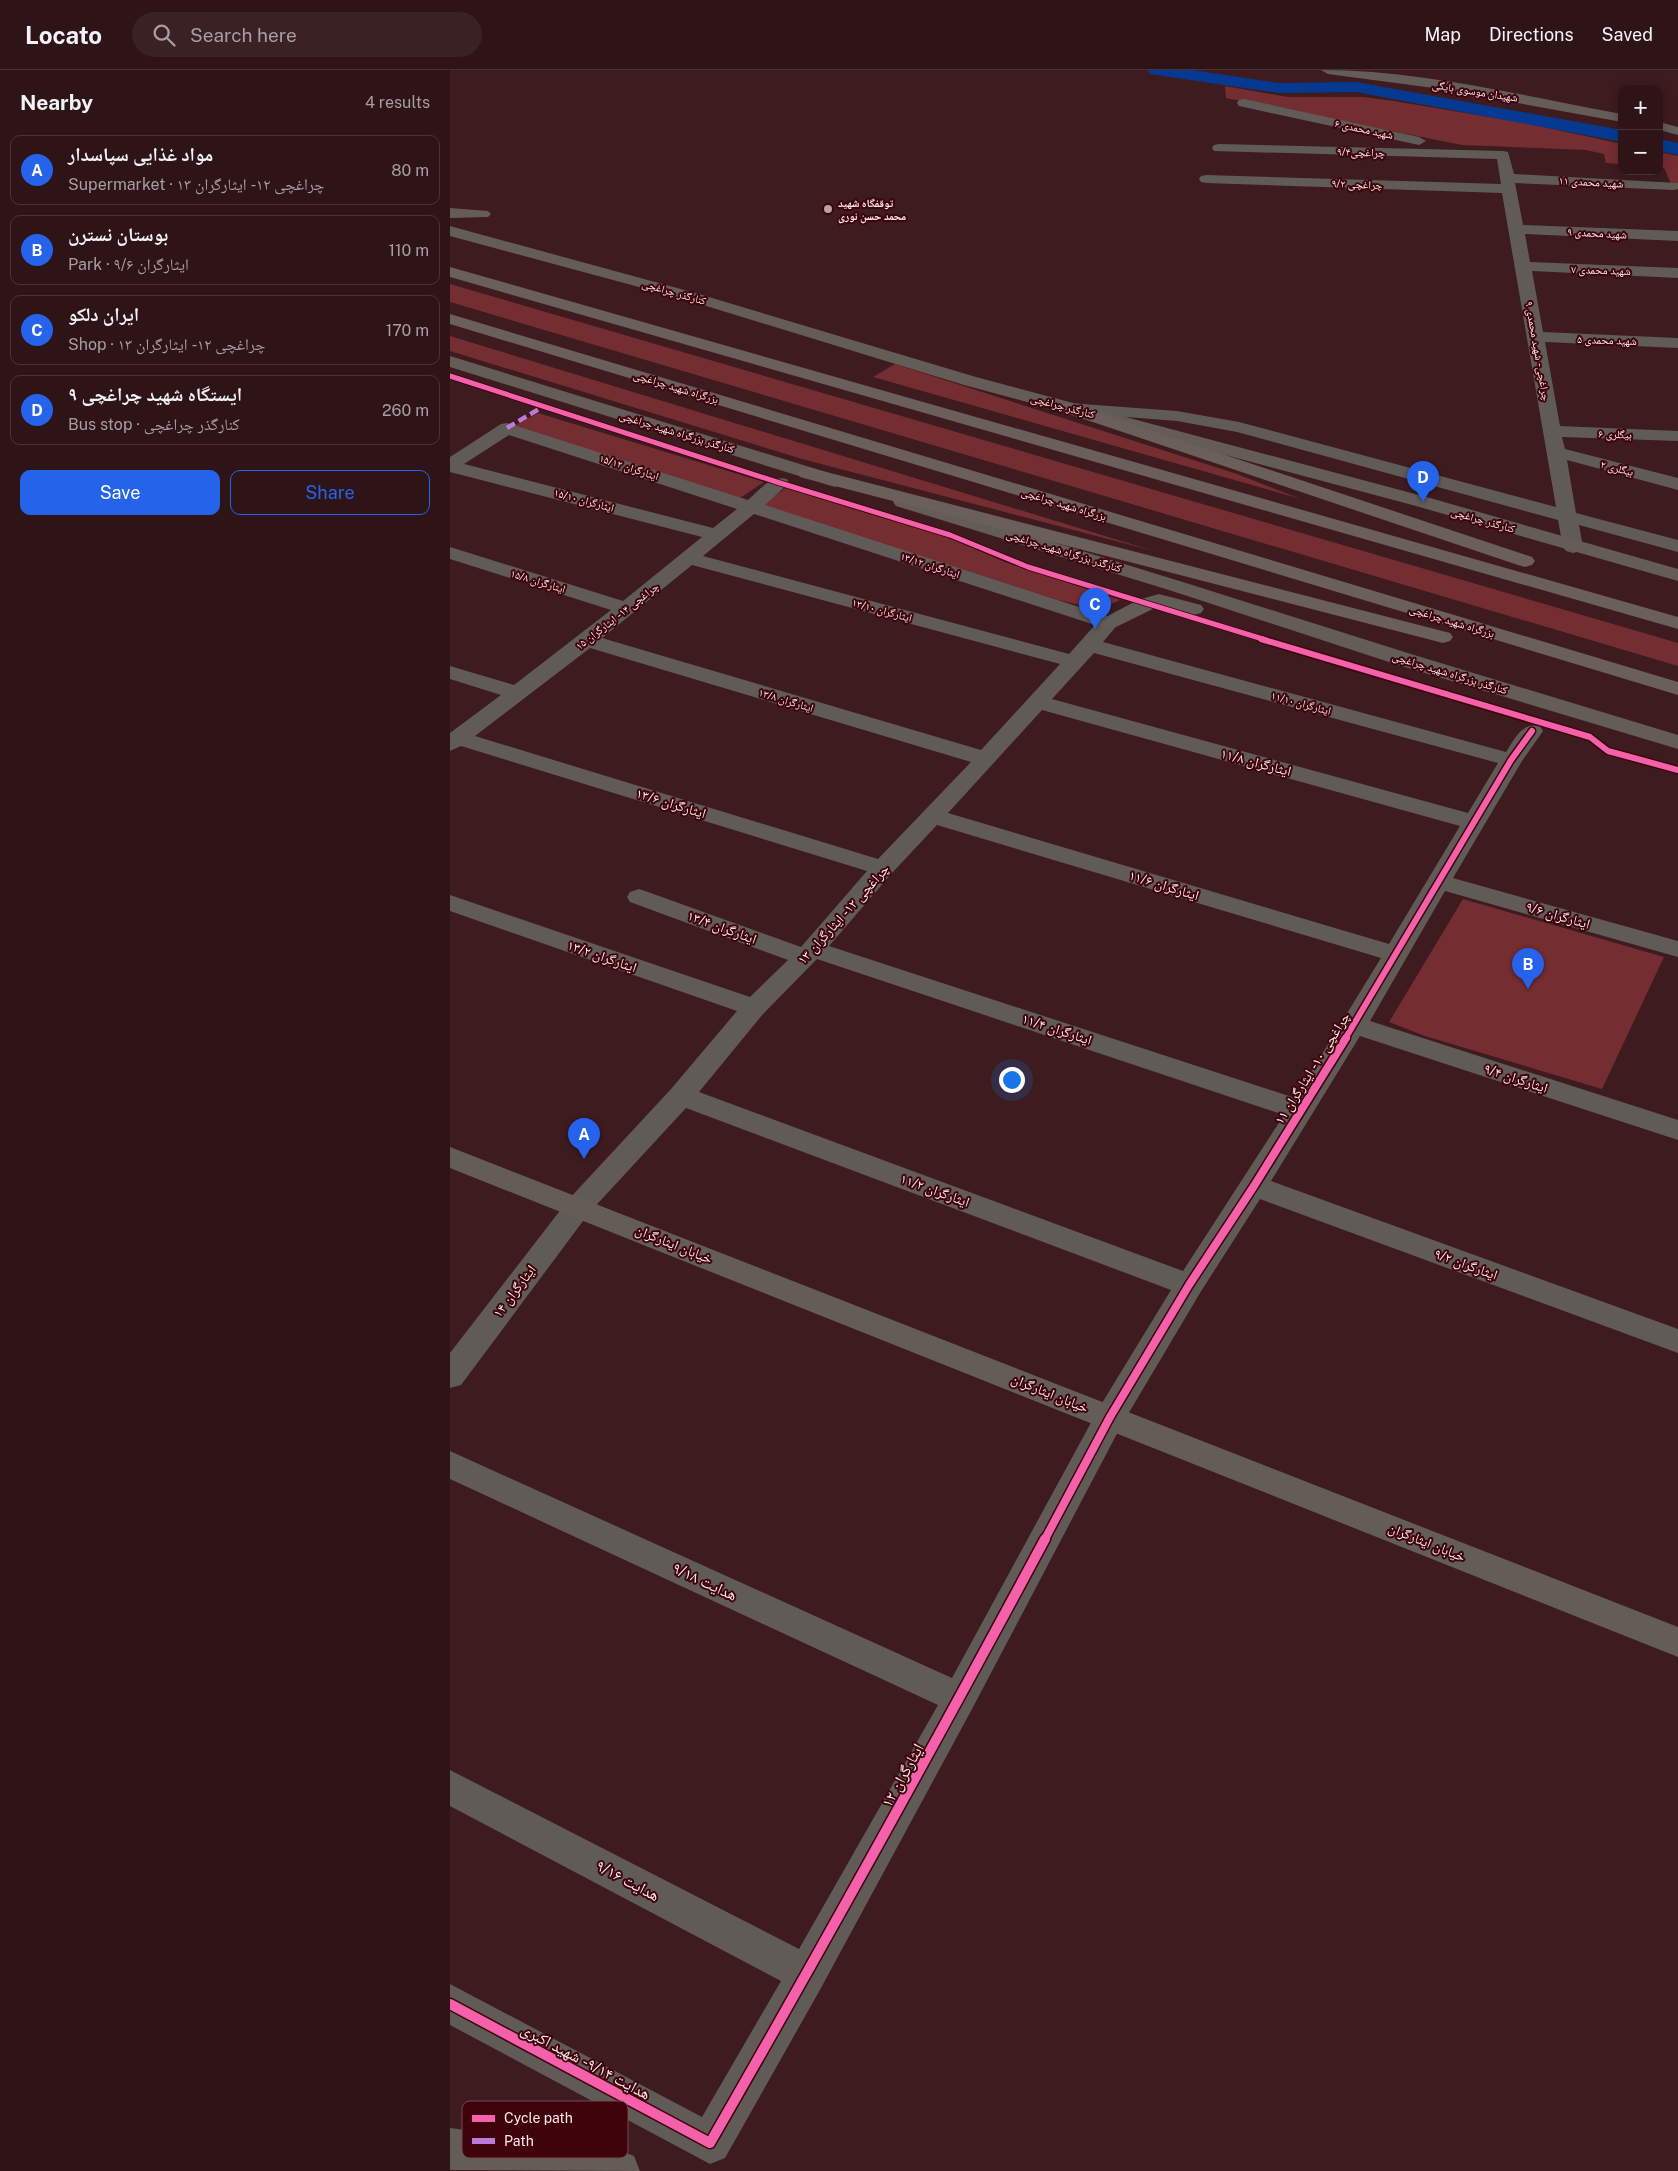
<!DOCTYPE html>
<meta charset="utf-8">
<style>
body{margin:0;font-family:"Public Sans","Noto Naskh Arabic",sans-serif;background:#3a2124;color:#f1f3f6}
.controls{position:absolute;right:15px;top:15px;display:grid;overflow:hidden;border-radius:10px;box-shadow:0 2px 12px #0003}
.controls button{width:45px;height:45px;display:grid;place-items:center;padding:0;border:0;border-bottom:1px solid #493336;background:#2e1417;color:#f1f3f6;font:25px sans-serif}
.you{position:absolute;left:561px;top:1009px;width:18px;height:18px;margin:-12px;border:4px solid #fff;border-radius:50%;background:#1a73e8;box-shadow:0 0 0 8px #1a73e833}
.badge{display:grid;place-items:center;width:32px;height:32px;border-radius:50%;background:#2563eb;color:#fff;font-size:16px;font-weight:700}
.pin{position:absolute;translate:-50% -41px;filter:drop-shadow(0 1px 2px #0008)}
.pin::after{content:'';position:absolute;top:26px;width:18px;height:15px;background:inherit;clip-path:polygon(0 0,100% 0,50% 100%)}
.list{margin:0;padding:0;list-style:none}
h2{display:flex;justify-content:space-between;align-items:center;height:65px;margin:0;padding:0 20px;font-size:21px}
h2 small{font-size:16px;font-weight:400;color:#a79ea1}
.list li{display:grid;grid-template-columns:32px 1fr auto;gap:15px;align-items:center;box-sizing:border-box;height:70px;margin:0 10px 10px;padding:0 10px;border:1px solid #493336;border-radius:10px}
.list b{display:block;font-size:19px;white-space:nowrap}
.list p{margin:0;font-size:16px;white-space:nowrap;color:#a79ea1}
.list em{font-size:16px;font-style:normal;color:#a79ea1}
.actions{display:flex;gap:10px;padding:15px 20px}
.actions a{flex:1;padding:11px 0;border:1px solid #2563eb;border-radius:10px;text-align:center;font-size:18px;color:#2563eb}
.actions .main{background:#2563eb;color:#fff}
.icon{flex:none;width:28px;height:28px;fill:none;stroke:currentColor;stroke-width:2;stroke-linecap:round;stroke-linejoin:round}
.map{position:relative;flex:none;width:1228px;height:2101px;overflow:hidden}
header{display:flex;align-items:center;gap:30px;box-sizing:border-box;height:70px;padding:0 25px;background:#2e1417;border-bottom:1px solid #493336}
header strong{font-size:24px}
nav{display:flex;gap:28px;margin-inline-start:auto;font-size:18px}
.search{width:350px;height:45px;background:#3a2124;display:flex;align-items:center;gap:12px;box-sizing:border-box;padding:0 18px;border-radius:28px;color:#a79ea1;font-size:19px}
main{display:flex}
aside{flex:1;background:#2e1417}
.map>svg:first-child{display:block}
.green{fill:#742d31}
.lines{fill:none;stroke-linecap:round;stroke-linejoin:round}
.canal{fill:#063a91;fill-rule:evenodd}
.street{fill:#605b56;fill-rule:evenodd}
.secondary{fill:#645c57;fill-rule:evenodd}
.highway{fill:#6a5f5a;fill-rule:evenodd}
.quiet{stroke:#bd7bd9;stroke-width:4.5;stroke-dasharray:9 4.5;stroke-linecap:butt}
.cycleway-far3-casing{stroke:#3e030b;stroke-width:7}
.cycleway-far2-casing{stroke:#3e030b;stroke-width:9}
.cycleway-far1-casing{stroke:#3e030b;stroke-width:11}
.cycleway-casing{stroke:#3e030b;stroke-width:13}
.cycleway-far3{stroke:#f560ab;stroke-width:5}
.cycleway-far2{stroke:#f560ab;stroke-width:6}
.cycleway-far1{stroke:#f560ab;stroke-width:8}
.cycleway{stroke:#f560ab;stroke-width:10}
.poi-dot{fill:#b8a2a2;stroke:#3e030b;stroke-width:2}
.labels{text-anchor:middle;stroke-width:4;stroke-linejoin:round;paint-order:stroke}
.far-street-label{font-size:11px;fill:#faeae9;stroke:#3e030b}
.far-poi-label{font-size:11px;font-weight:bold;fill:#faeae9;stroke:#3e030b;text-anchor:start}
.street-label{font-size:14px;fill:#faeae9;stroke:#3e030b}
.near-street-label{font-size:16px;fill:#faeae9;stroke:#3e030b}
.key{fill:#3e030b;stroke:#76484e;stroke-width:1}
.key-label{font-size:14px;fill:#faeae9}
</style>
<header>
<strong>Locato</strong>
<div class="search"><svg class="icon" aria-label="search" viewBox="0 0 24 24"><circle cx="10" cy="10" r="6"/><path d="M15 15l6 6"/></svg>Search here</div>
<nav><a>Map</a><a>Directions</a><a>Saved</a></nav>
</header>
<main>
<aside>
<h2>Nearby<small>4 results</small></h2>
<ul class="list">
<li><span class="badge">A</span><div><b>مواد غذایی سپاسدار</b><p>Supermarket · چراغچی ۱۲ - ایثارگران ۱۳</p></div><em>80 m</em></li>
<li><span class="badge">B</span><div><b>بوستان نسترن</b><p>Park · ایثارگران ۹/۶</p></div><em>110 m</em></li>
<li><span class="badge">C</span><div><b>ایران دلکو</b><p>Shop · چراغچی ۱۲ - ایثارگران ۱۳</p></div><em>170 m</em></li>
<li><span class="badge">D</span><div><b>ایستگاه شهید چراغچی ۹</b><p>Bus stop · کنارگذر چراغچی</p></div><em>260 m</em></li>
</ul>
<div class="actions"><a class="main">Save</a><a>Share</a></div>
</aside>
<div class="map">
<svg width="1228" height="2101" viewBox="0 0 1228 2101">
<rect width="100%" height="100%" fill="#3d1b1f"/>
<path class="green" d="M 775,16 L 838,27 L 913,27 L 944,31 L 1080,54 L 1172,74 L 1172,94 L 1156,93 L 1154,84 L 1136,80 L 1012,75 L 776,28 Z
M 1209,82 L 1228,86 L 1228,118 L 1223,118 L 1214,98 L 1209,97 Z
M 0,214 L 1228,573 L 1228,596 L 0,232 Z
M 0,266 L 704,481 L 352,389 L 0,281 Z
M 445,294 L 787,404 L 851,429 L 423,307 Z
M 88,343 L 314,412 L 290,428 L 64,356 Z
M 337,417 L 495,466 L 555,492 L 670,530 C 649,541 630,535 608,530 L 311,436 Z
M 1013,829 L 1214,887 L 1152,1019 L 975,966 L 939,952 Z"/>
<g class="lines">
<path class="canal" d="M 697,0 L 742,0 L 829,13 L 906,12 L 1172,60 L 1172,72 L 906,22 L 829,23 L 706,5 L 700,4 Z
M 1209,69 L 1228,73 L 1228,85 L 1209,81 Z"/>
<path class="street" d="M 794,29 L 969,67 L 976,71 L 969,75 L 789,36 L 787,33 L 789,30 Z
M 769,74 L 1053,81 L 1058,82 L 1064,104 L 1228,113 L 1228,119 L 1224,120 L 1065,113 L 1073,155 L 1228,161 L 1228,171 L 1075,164 L 1080,192 L 1228,198 L 1228,208 L 1082,201 L 1093,262 L 1228,268 L 1228,278 L 1095,272 L 1110,356 L 1228,361 L 1228,371 L 1112,367 L 1115,379 L 1228,408 L 1228,420 L 1117,390 L 1126,443 L 1228,470 L 1228,482 L 1129,455 L 1133,477 L 1130,481 L 1123,483 L 1116,481 L 1113,477 L 1108,450 L 787,362 L 727,351 L 613,342 L 610,338 L 613,334 L 619,333 L 727,341 L 789,352 L 1106,437 L 1052,123 L 756,113 L 751,112 L 749,109 L 751,106 L 756,105 L 1051,114 L 1047,89 L 764,81 L 762,78 L 764,75 Z
M 57,353 L 298,430 C 309,420 321,405 337,409 L 339,413 L 315,435 L 666,549 L 669,553 L 653,572 L 1056,682 C 1065,668 1072,652 1090,656 L 1093,661 L 1072,691 L 1003,808 L 1228,871 L 1228,887 L 995,821 L 920,951 L 1228,1050 L 1228,1070 L 910,966 L 821,1111 L 1228,1259 L 1228,1283 L 810,1129 L 750,1223 L 671,1356 L 522,1639 L 371,1918 L 275,2088 L 260,2094 L 0,1955 L 0,1914 L 252,2047 L 331,1911 L 0,1736 L 0,1700 L 349,1879 L 488,1635 L 0,1409 L 0,1381 L 502,1608 L 649,1338 L 721,1220 L 236,1038 L 139,1143 L 11,1315 L 0,1318 L 0,1283 L 119,1129 L 221,1019 L 287,941 L 0,841 L 0,825 L 300,927 L 338,890 L 180,832 L 177,827 L 180,822 L 189,819 L 198,822 L 351,877 L 417,801 L 11,676 L 0,681 L 0,663 L 51,625 L 0,609 L 0,596 L 64,615 L 161,540 L 0,489 L 0,477 L 173,531 L 252,467 L 0,402 L 0,387 L 51,354 ZM 59,365 L 287,439 L 263,458 L 14,394 ZM 304,444 L 645,555 L 619,584 L 253,486 ZM 242,495 L 610,594 L 531,680 L 152,568 ZM 140,578 L 521,692 L 428,789 L 25,666 ZM 644,583 L 1048,693 L 1018,743 L 602,629 ZM 592,640 L 1010,756 L 939,874 L 498,743 ZM 487,755 L 931,888 L 845,1028 L 379,876 L 442,803 ZM 367,889 L 834,1045 L 733,1201 L 249,1022 L 313,944 Z"/>
<path class="secondary" d="M 871,0 C 972,0 1073,26 1172,44 L 1172,52 L 991,19 L 878,4 Z
M 1209,52 L 1228,57 L 1228,65 L 1209,60 Z
M 0,138 L 38,141 L 41,144 L 38,147 L 0,148 Z
M 0,156 L 249,224 L 526,307 L 980,428 L 1228,499 L 1228,511 L 966,436 L 514,315 L 237,230 L 0,166 Z
M 0,286 L 392,407 L 394,411 L 392,415 L 385,417 L 378,415 L 0,297 Z
M 453,426 L 736,513 L 961,584 L 1228,665 L 1228,679 L 945,594 L 722,521 L 446,436 L 443,432 L 446,428 Z
M 709,524 L 751,535 L 754,539 L 751,543 L 744,545 L 709,536 L 666,557 L 659,559 L 652,557 L 649,553 L 652,549 L 688,530 Z
M 0,1077 L 1228,1557 L 1228,1587 L 0,1098 Z
M 0,2058 L 169,2080 L 184,2086 L 190,2101 L 0,2100 Z"/>
<path class="highway" d="M 0,197 L 1228,547 L 1228,559 L 0,207 Z
M 0,244 L 1228,612 L 1228,625 L 0,254 Z
M 619,333 L 1082,487 L 1085,491 L 1082,495 L 1075,497 L 1068,495 L 613,342 L 610,338 L 613,334 Z
M 357,397 L 1000,563 L 1003,567 L 1000,571 L 993,573 L 350,407 L 348,403 L 350,399 Z"/>
<path class="quiet" d="M 57,358 L 94,336"/>
<defs>
<path id="cycleway-far3" d="M 0,306 L 330,413 L 500,465 L 578,497 L 816,570"/>
<path id="cycleway-far2" d="M 811,569 L 1140,667 L 1158,681 L 1228,700
M 895,969 L 1061,690 L 1082,661"/>
<path id="cycleway-far1" d="M 594,1471 L 660,1347 L 739,1215 L 804,1116 L 896,968"/>
<path id="cycleway" d="M 0,1934 L 260,2073 C 375,1873 486,1672 595,1469"/>
</defs>
<use href="#cycleway-far3" class="cycleway-far3-casing"/>
<use href="#cycleway-far2" class="cycleway-far2-casing"/>
<use href="#cycleway-far1" class="cycleway-far1-casing"/>
<use href="#cycleway" class="cycleway-casing"/>
<use href="#cycleway-far3" class="cycleway-far3"/>
<use href="#cycleway-far2" class="cycleway-far2"/>
<use href="#cycleway-far1" class="cycleway-far1"/>
<use href="#cycleway" class="cycleway"/>
</g>
<circle class="poi-dot" cx="378" cy="139" r="5"/>
<g class="labels">
<g class="far-street-label">
<text transform="translate(1025 21) rotate(9)" y="4">شهیدان موسوی بایگی</text>
<text transform="translate(914 59) rotate(12)" y="4">شهید محمدی ۶</text>
<text transform="translate(911 82) rotate(2)" y="4">۹/۴چراغچی</text>
<text transform="translate(1141 112) rotate(3)" y="4">شهید محمدی ۱۱</text>
<text transform="translate(907 114) rotate(2)" y="4">۹/۲ چراغچی</text>
<text transform="translate(1147 163) rotate(3)" y="4">شهید محمدی ۹</text>
<text transform="translate(1151 200) rotate(2)" y="4">شهید محمدی ۷</text>
<text transform="translate(224 222) rotate(16)" y="4">کنارگذر چراغچی</text>
<text transform="translate(1157 270) rotate(2)" y="4">شهید محمدی ۵</text>
<text transform="translate(1088 281) rotate(80)" y="4">۹ چراغچی - شهید محمدی</text>
<text transform="translate(226 317) rotate(17)" y="4">بزرگراه شهید چراغچی</text>
<text transform="translate(613 336) rotate(15)" y="4">کنارگذر چراغچی</text>
<text transform="translate(227 362) rotate(17)" y="4">کنارگذر بزرگراه شهید چراغچی</text>
<text transform="translate(1165 364) rotate(2)" y="4">بیگلری ۶</text>
<text transform="translate(179 397) rotate(18)" y="4">ایثارگران ۱۵/۱۲</text>
<text transform="translate(1167 398) rotate(14)" y="4">بیگلری ۲</text>
<text transform="translate(134 430) rotate(15)" y="4">ایثارگران ۱۵/۱۰</text>
<text transform="translate(614 434) rotate(17)" y="4">بزرگراه شهید چراغچی</text>
<text transform="translate(1033 450) rotate(16)" y="4">کنارگذر چراغچی</text>
<text transform="translate(614 481) rotate(17)" y="4">کنارگذر بزرگراه شهید چراغچی</text>
<text transform="translate(480 495) rotate(18)" y="4">ایثارگران ۱۳/۱۲</text>
<text transform="translate(88 511) rotate(17)" y="4">ایثارگران ۱۵/۸</text>
<text transform="translate(432 540) rotate(15)" y="4">ایثارگران ۱۳/۱۰</text>
<text transform="translate(167 546) rotate(-38)" y="4">چراغچی ۱۴ - ایثارگران ۱۵</text>
<text transform="translate(1002 551) rotate(17)" y="4">بزرگراه شهید چراغچی</text>
<text transform="translate(1000 603) rotate(17)" y="4">کنارگذر بزرگراه شهید چراغچی</text>
<text transform="translate(336 630) rotate(17)" y="4">ایثارگران ۱۳/۸</text>
<text transform="translate(851 633) rotate(15)" y="4">ایثارگران ۱۱/۱۰</text>
</g>
<g class="far-poi-label">
<text x="388" y="137">توقفگاه شهید<tspan x="388" dy="13">محمد حسن نوری</tspan></text>
</g>
<g class="street-label">
<text transform="translate(806 692) rotate(15)" y="5">ایثارگران ۱۱/۸</text>
<text transform="translate(221 733) rotate(17)" y="5">ایثارگران ۱۳/۶</text>
<text transform="translate(714 815) rotate(17)" y="5">ایثارگران ۱۱/۶</text>
<text transform="translate(393 844) rotate(-48)" y="5">چراغچی ۱۲ - ایثارگران ۱۳</text>
<text transform="translate(1108 845) rotate(16)" y="5">ایثارگران ۹/۶</text>
<text transform="translate(272 857) rotate(20)" y="5">ایثارگران ۱۳/۴</text>
<text transform="translate(152 886) rotate(19)" y="5">ایثارگران ۱۳/۲</text>
<text transform="translate(607 959) rotate(18)" y="5">ایثارگران ۱۱/۴</text>
<text transform="translate(862 998) rotate(-58)" y="5">چراغچی ۱۰ - ایثارگران ۱۱</text>
<text transform="translate(1066 1008) rotate(18)" y="5">ایثارگران ۹/۴</text>
<text transform="translate(485 1120) rotate(20)" y="5">ایثارگران ۱۱/۲</text>
<text transform="translate(224 1174) rotate(22)" y="5">خیابان ایثارگران</text>
<text transform="translate(1016 1194) rotate(20)" y="5">ایثارگران ۹/۲</text>
<text transform="translate(64 1221) rotate(-53)" y="5">ایثارگران ۱۴</text>
<text transform="translate(600 1323) rotate(22)" y="5">خیابان ایثارگران</text>
<text transform="translate(977 1472) rotate(22)" y="5">خیابان ایثارگران</text>
</g>
<g class="near-street-label">
<text transform="translate(255 1511) rotate(25)" y="6">هدایت ۹/۱۸</text>
<text transform="translate(452 1705) rotate(-61)" y="6">ایثارگران ۱۲</text>
<text transform="translate(178 1810) rotate(28)" y="6">هدایت ۹/۱۶</text>
<text transform="translate(136 1991) rotate(28)" y="6">هدایت ۹/۱۴ - شهید اکبری</text>
</g>
</g>
<rect x="12" y="2031" width="166" height="57" rx="8" class="key"/>
<rect x="22" y="2045" width="23" height="7" fill="#f560ab"/>
<rect x="22" y="2068" width="23" height="6" fill="#bd7bd9"/>
<g class="key-label">
<text x="54" y="2053">Cycle path</text>
<text x="54" y="2076">Path</text>
</g>
</svg>
<div class="controls">
<button>+</button>
<button>−</button>
</div>
<div class="you"></div>
<div class="pin badge" style="left:134px;top:1089px">A</div>
<div class="pin badge" style="left:1078px;top:919px">B</div>
<div class="pin badge" style="left:645px;top:559px">C</div>
<div class="pin badge" style="left:973px;top:432px">D</div>
</div>
</main>
